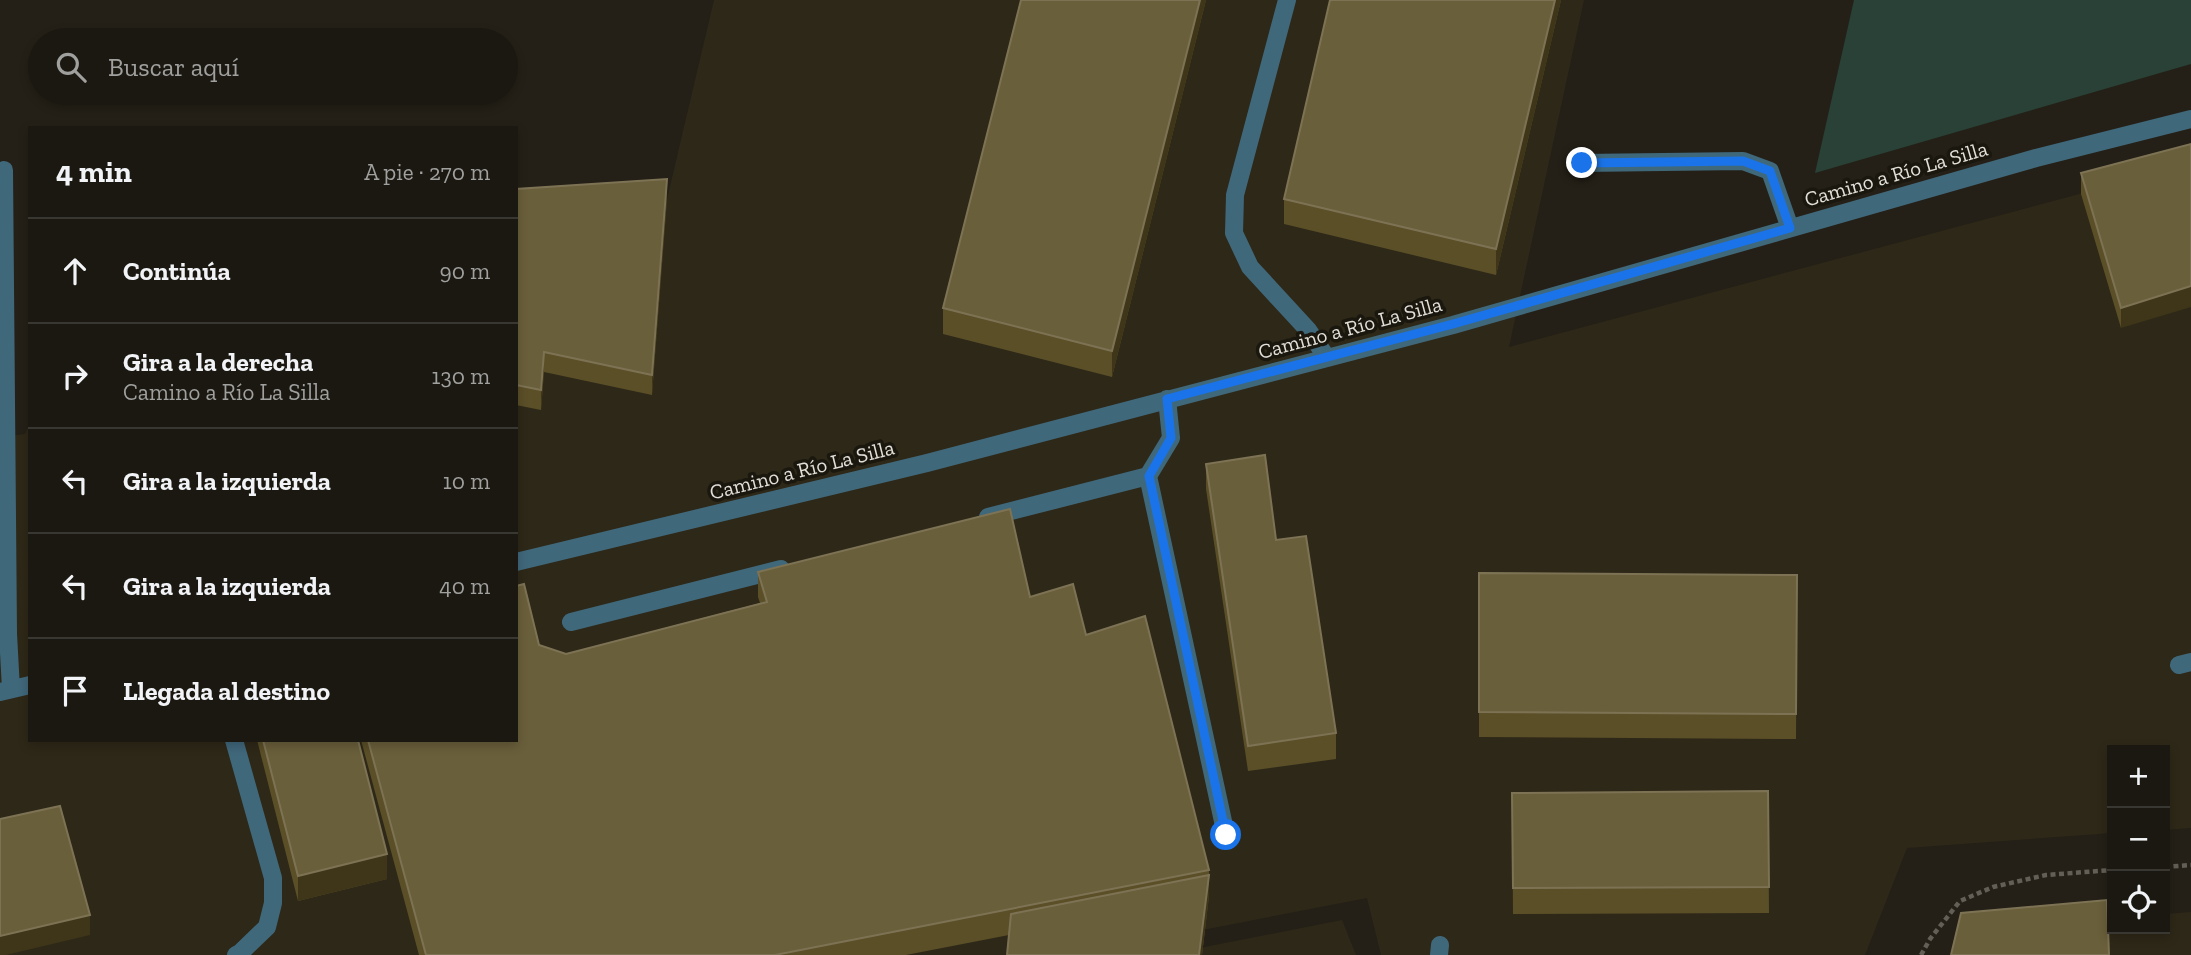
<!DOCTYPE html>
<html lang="es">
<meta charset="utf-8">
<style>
body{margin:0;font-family:"Zilla Slab",serif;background:#24211a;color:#f1f3f6}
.controls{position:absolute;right:21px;bottom:21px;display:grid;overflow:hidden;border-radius:0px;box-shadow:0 4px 10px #0003}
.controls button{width:63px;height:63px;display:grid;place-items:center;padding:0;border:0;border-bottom:2px solid #393731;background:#1b1811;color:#f1f3f6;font:35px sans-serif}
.stop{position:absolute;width:21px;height:21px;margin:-16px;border:5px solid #1a73e8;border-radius:50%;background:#fff}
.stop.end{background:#1a73e8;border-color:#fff;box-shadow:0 2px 7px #0008}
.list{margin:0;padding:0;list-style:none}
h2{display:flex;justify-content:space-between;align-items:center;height:91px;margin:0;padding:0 28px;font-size:30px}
h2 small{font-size:23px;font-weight:400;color:#a0a09f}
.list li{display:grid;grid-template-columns:46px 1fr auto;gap:21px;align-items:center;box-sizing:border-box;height:105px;padding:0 28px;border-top:2px solid #393731}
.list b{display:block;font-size:26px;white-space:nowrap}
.list p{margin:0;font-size:23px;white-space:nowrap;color:#a0a09f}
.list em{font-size:23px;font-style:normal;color:#a0a09f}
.icon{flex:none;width:38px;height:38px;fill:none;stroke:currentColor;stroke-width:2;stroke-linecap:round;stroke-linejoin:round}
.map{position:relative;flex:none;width:2191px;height:955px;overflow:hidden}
.search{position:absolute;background:#1b1811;box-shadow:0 4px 10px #0003;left:28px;top:28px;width:490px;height:77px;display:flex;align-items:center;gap:18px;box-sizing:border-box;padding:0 24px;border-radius:38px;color:#a0a09f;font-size:26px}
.panel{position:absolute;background:#1b1811;box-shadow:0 4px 10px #0003;left:28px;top:126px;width:490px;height:616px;border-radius:0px}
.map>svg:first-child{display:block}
.built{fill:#2e2818}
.green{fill:#294136}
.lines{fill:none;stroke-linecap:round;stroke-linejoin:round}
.path{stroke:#635f57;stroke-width:4.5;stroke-dasharray:5 3.5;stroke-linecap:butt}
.lane{stroke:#40687b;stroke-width:18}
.wall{fill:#5b4f28}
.shaded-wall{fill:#3f3619}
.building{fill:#6a5f3b;stroke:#7d7354;stroke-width:2}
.route{stroke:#1a73e8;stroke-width:9}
.labels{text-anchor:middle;stroke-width:7;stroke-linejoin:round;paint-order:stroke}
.street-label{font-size:21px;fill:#e3e0da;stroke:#1a170e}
</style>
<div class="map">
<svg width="2191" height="955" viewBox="0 0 2191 955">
<rect width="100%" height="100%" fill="#242017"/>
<path class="built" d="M 714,0 L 1584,0 L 1509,347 L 2191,164 L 2191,828 L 2165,830 L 2165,750 L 2112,750 L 2112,833 L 1907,848 L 1865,955 L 1381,955 L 1367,898 L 1074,955 L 0,955 L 0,437 L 25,434 L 30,423 L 30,740 L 516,740 L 516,209 L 667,199 Z
M 2191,912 L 2191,955 L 1956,955 L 1961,934 L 2112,919 L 2112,929 L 2165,929 L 2165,914 Z
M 1342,920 L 1356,955 L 1164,955 Z"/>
<path class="green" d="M 1854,0 L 2191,0 L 2191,64 L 1815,173 Z"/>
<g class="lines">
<path class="path" d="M 2165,867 L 2191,865
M 1921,955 L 1930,939 L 1960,901 L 1993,887 L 2046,875 L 2112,870"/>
<path class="lane" d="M 1287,0 L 1235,195 L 1234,233 L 1250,267 L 1308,330 L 1327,358
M 1582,163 L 1743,161 L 1770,171 L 1790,228
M 4,170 L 8,634 L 11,689
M 1148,476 L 1226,835
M 988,517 L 1148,476 L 1171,438 L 1167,399
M 516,562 L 927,463 L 1453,325 L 2036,158 L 2191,119
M 571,622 L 781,569
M 2179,665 L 2191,662
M 0,692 L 30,685
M 234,740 L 273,878 L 273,903 L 267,927 L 240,953 L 236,955
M 1439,955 L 1440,945"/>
</g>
<path class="wall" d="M 1021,0 L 1206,0 L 1112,377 L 943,334 L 943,308 Z
M 1561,0 L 1496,275 L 1284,224 L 1284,199 Z
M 2191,144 L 2121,328 L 2081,194 L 2081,173 Z
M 516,189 L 667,199 L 652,395 L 544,372 L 541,410 L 516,405 Z
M 1206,464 L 1276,540 L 1336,733 L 1336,759 L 1248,771 L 1206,489 Z
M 758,572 L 1030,597 L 1086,635 L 1209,870 L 1209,896 L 1202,955 L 1007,955 L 1009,935 L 906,955 L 419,955 L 361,740 L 516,740 L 539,645 L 566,654 L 760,603 L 758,597 Z
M 1479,573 L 1797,575 L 1796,739 L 1479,737 Z
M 257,740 L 358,740 L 387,879 L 298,901 Z
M 1768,791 L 1769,913 L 1513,914 L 1512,793 Z"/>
<path class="shaded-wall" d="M 1200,0 L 1206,0 L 1112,377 L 1112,351 Z
M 1555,0 L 1561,0 L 1496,275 L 1496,249 Z
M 667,179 L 667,199 L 652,395 L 652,375 Z
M 2191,286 L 2191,307 L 2121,328 L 2121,308 Z
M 544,352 L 544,372 L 541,410 L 541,390 Z
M 387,854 L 387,879 L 298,901 L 298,876 Z
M 1209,875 L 1209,896 L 1202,955 L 1199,955 Z
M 90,915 L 90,935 L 6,955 L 0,955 L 0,936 Z"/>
<path class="building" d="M 1021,0 L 1200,0 L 1112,351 L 943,308 Z
M 1330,0 L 1555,0 L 1496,249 L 1284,199 Z
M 2191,144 L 2191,286 L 2121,308 L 2081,173 Z
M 667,179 L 652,375 L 544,352 L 541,390 L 516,385 L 516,189 Z
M 1265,455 L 1276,540 L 1306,536 L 1336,733 L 1248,746 L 1206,464 Z
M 1010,509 L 1030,597 L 1073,584 L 1086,635 L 1145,616 L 1209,870 L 775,955 L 426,955 L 368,740 L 516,740 L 516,586 L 524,584 L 539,645 L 566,654 L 767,602 L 758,572 Z
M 1479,573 L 1797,575 L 1796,714 L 1479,712 Z
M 263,740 L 358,740 L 387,854 L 298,876 Z
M 1768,791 L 1769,887 L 1513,888 L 1512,793 Z
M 60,806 L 90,915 L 0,936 L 0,819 Z
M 1209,875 L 1199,955 L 1007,955 L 1011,914 Z
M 2107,900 L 2109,955 L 1951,955 L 1961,913 Z"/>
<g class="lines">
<path class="route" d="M 1226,835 L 1149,476 L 1171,438 L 1167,399 L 1453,324 L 1790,228 L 1770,171 L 1743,161 L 1582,163"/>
</g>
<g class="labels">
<g class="street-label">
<text transform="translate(1896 174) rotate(-16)" y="7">Camino a Río La Silla</text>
<text transform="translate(1350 328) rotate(-15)" y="7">Camino a Río La Silla</text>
<text transform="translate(802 470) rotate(-14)" y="7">Camino a Río La Silla</text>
</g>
</g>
</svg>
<div class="controls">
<button>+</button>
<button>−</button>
<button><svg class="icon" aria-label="locate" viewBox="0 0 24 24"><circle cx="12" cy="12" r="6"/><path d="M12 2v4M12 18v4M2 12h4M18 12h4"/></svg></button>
</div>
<div class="stop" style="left:1226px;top:835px"></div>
<div class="stop end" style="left:1582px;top:163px"></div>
<div class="search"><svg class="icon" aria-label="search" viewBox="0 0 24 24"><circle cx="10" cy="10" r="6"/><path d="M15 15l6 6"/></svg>Buscar aquí</div>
<section class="panel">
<h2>4 min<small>A pie · 270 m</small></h2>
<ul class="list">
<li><svg class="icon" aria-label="ahead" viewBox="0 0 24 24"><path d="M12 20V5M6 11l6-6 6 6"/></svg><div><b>Continúa</b></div><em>90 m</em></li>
<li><svg class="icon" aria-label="right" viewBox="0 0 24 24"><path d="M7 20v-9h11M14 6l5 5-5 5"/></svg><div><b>Gira a la derecha</b><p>Camino a Río La Silla</p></div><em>130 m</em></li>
<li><svg class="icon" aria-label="left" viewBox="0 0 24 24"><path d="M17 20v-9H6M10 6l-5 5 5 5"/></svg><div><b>Gira a la izquierda</b></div><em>10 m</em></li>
<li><svg class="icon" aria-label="left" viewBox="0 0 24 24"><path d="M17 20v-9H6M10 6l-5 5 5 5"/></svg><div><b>Gira a la izquierda</b></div><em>40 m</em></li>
<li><svg class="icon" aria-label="arrive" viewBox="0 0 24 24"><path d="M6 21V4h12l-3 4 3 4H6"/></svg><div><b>Llegada al destino</b></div></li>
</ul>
</section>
</div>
